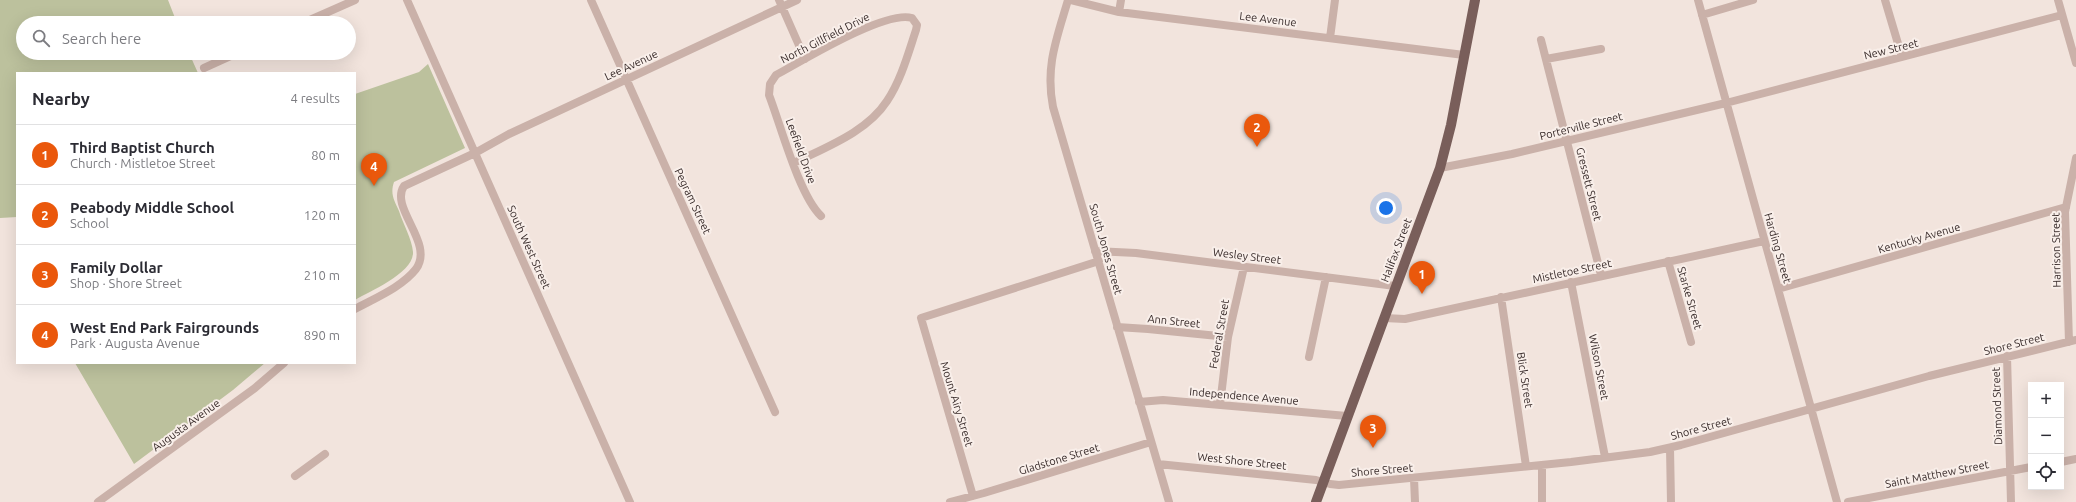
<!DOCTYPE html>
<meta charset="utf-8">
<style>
body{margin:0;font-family:Ubuntu,sans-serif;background:#f7f7f7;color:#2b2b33}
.controls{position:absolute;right:12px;bottom:12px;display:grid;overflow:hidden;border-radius:0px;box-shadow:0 4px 16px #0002}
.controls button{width:36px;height:36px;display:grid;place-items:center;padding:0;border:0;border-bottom:1px solid #e1e1e2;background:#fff;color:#2b2b33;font:20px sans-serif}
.you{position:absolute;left:1386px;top:208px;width:14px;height:14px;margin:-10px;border:3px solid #fff;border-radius:50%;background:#1a73e8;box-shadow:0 0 0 6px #1a73e833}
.badge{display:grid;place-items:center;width:26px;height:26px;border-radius:50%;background:#ea580c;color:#fff;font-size:13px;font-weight:700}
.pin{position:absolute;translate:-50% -33px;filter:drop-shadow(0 1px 2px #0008)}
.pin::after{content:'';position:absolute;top:21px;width:14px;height:12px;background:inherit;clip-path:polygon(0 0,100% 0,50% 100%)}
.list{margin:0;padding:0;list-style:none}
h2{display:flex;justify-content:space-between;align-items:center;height:52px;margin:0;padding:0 16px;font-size:17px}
h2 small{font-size:13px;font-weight:400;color:#7c7c81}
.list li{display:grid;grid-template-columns:26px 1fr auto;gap:12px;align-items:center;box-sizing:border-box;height:60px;padding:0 16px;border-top:1px solid #e1e1e2}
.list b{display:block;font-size:15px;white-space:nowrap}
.list p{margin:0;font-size:13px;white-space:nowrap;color:#7c7c81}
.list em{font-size:13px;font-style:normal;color:#7c7c81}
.icon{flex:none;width:22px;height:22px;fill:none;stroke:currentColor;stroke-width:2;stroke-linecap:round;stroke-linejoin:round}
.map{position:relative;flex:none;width:2076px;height:502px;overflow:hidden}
.search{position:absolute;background:#fff;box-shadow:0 4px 16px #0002;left:16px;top:16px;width:340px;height:44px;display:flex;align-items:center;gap:10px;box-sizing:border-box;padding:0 14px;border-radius:22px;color:#7c7c81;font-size:15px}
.panel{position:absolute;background:#fff;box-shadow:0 4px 16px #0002;left:16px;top:72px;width:340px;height:292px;border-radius:0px}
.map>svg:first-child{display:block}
.green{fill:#bcc19d}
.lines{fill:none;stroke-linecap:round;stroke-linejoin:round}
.minor{stroke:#cab1a9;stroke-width:8}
.major{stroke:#795e5a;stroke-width:10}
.labels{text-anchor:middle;stroke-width:4;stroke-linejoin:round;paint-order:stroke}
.street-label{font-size:11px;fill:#372a29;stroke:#f9efea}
</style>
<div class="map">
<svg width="2076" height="502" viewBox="0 0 2076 502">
<rect width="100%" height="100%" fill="#f2e4dd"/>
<path class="green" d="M 0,0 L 168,0 L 177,23 L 23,23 L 23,53 L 189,53 L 198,73 L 17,73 L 17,217 L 0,218 Z
M 428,64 L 465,148 L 394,182 C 390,194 394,200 399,211 C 403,224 412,239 413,252 C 414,273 370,291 355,300 L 355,94 L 419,72 Z
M 75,363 L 265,363 L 233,390 L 134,464 Z"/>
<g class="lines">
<path class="minor" d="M 407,0 L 630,502
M 591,0 L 775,412
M 779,0 L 805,59
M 1068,0 C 1057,38 1045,66 1053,107 L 1169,502
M 1071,0 L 1119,12 L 1464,55
M 1698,0 L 1837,502
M 1885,0 L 1902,57
M 2058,0 L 2076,63
M 1119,12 L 1121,0
M 1702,15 L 1753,0
M 303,23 L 355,0
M 1330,38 L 1335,0
M 1541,40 L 1601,275
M 1546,59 L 1601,49
M 204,68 L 237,53
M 794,163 C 826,147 867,132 887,101 C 901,80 908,54 916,30 L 917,25 L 912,18 C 885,10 802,61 776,75 L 770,84 L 769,95 C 781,126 799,195 821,216
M 1440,168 L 1512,154 L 1726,103 L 2062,15
M 1095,251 L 1136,253 L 1395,286
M 1668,261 L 1691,342
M 1571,282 L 1605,457
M 1778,289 L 2066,207
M 1501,297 L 1526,466
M 355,309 C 375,298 402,287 416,269 C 435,243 389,208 404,186 L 475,153 L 509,134 L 797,0
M 1384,318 L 1405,319 L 1764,241
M 1117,327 L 1148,329 L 1228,337
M 2069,342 L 2065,212 L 2076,158
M 2007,356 L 2011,502
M 1309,357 L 1326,277
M 1139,402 L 1163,400 L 1347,416
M 1220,405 L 1228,337 L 1244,267
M 1670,448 L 1671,502
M 2061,462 L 2076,459
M 1158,464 L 1316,480 L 1330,484 L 1339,485 L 1571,462 L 1650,452 L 1681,445 L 1929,376 L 2076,340
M 1542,465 L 1542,502
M 295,476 L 325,454
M 1414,478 L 1415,502
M 973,496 L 921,318 L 1099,261
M 98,502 L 255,388 L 284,363
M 950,502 L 984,493 L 1151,442
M 1848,502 L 2031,467"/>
<path class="major" d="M 1316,502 L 1440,168 L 1451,125 L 1475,0"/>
</g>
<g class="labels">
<g class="street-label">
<text transform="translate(1268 19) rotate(7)" y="4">Lee Avenue</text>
<text transform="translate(825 38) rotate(-27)" y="4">North Gillfield Drive</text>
<text transform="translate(1891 49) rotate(-14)" y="4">New Street</text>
<text transform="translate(631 65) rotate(-25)" y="4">Lee Avenue</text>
<text transform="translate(1581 126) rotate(-14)" y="4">Porterville Street</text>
<text transform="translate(801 151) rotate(70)" y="4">Leefield Drive</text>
<text transform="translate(1589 184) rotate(76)" y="4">Gressett Street</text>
<text transform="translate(693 201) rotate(65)" y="4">Pegram Street</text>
<text transform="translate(1919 238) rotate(-16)" y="4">Kentucky Avenue</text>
<text transform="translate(529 247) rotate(66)" y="4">South West Street</text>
<text transform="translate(1778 248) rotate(74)" y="4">Harding Street</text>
<text transform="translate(1106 249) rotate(74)" y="4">South Jones Street</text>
<text transform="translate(1396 250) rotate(-69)" y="4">Halifax Street</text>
<text transform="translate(2056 250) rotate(-91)" y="4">Harrison Street</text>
<text transform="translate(1247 256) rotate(7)" y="4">Wesley Street</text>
<text transform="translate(1572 271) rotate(-12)" y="4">Mistletoe Street</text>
<text transform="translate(1690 298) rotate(74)" y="4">Starke Street</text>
<text transform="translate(1174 321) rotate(6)" y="4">Ann Street</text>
<text transform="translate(1219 334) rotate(-80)" y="4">Federal Street</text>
<text transform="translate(2014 344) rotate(-14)" y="4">Shore Street</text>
<text transform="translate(1599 367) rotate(79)" y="4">Wilson Street</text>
<text transform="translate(1525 380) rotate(81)" y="4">Blick Street</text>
<text transform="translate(1244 396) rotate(5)" y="4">Independence Avenue</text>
<text transform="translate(957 404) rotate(73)" y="4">Mount Airy Street</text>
<text transform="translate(1997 406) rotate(-92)" y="4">Diamond Street</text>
<text transform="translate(186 425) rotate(-36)" y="4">Augusta Avenue</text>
<text transform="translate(1701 428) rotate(-15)" y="4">Shore Street</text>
<text transform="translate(1059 459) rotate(-17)" y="4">Gladstone Street</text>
<text transform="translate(1242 461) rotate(6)" y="4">West Shore Street</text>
<text transform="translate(1382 470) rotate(-5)" y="4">Shore Street</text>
<text transform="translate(1937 474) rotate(-11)" y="4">Saint Matthew Street</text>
</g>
</g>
</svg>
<div class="controls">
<button>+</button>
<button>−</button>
<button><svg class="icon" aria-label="locate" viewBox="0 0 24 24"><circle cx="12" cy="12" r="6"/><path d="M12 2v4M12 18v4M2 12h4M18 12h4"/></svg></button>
</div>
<div class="you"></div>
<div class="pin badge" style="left:1422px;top:294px">1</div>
<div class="pin badge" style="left:1257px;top:147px">2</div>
<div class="pin badge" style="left:1373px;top:448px">3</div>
<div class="pin badge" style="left:374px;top:186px">4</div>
<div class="search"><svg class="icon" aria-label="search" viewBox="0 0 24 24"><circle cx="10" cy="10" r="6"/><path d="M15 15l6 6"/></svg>Search here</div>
<section class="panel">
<h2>Nearby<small>4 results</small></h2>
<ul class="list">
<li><span class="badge">1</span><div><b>Third Baptist Church</b><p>Church · Mistletoe Street</p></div><em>80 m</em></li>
<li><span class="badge">2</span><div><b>Peabody Middle School</b><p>School</p></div><em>120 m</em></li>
<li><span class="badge">3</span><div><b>Family Dollar</b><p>Shop · Shore Street</p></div><em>210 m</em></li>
<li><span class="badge">4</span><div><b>West End Park Fairgrounds</b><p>Park · Augusta Avenue</p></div><em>890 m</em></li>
</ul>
</section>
</div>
